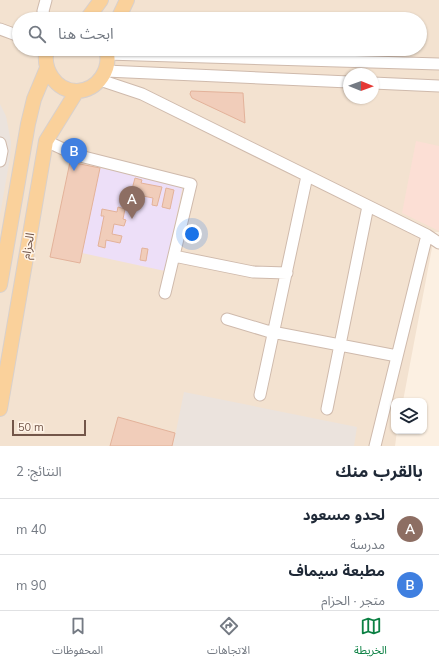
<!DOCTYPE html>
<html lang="ar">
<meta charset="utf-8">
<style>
body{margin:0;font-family:Mulish,"Noto Sans Arabic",sans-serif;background:#f6f6f7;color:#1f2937;direction:rtl}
.controls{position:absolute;right:12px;bottom:12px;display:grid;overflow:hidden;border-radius:8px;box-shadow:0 1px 3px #0004}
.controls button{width:36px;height:36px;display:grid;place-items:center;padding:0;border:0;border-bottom:1px solid #e0e1e3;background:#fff;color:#1f2937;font:20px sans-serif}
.compass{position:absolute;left:343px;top:68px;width:36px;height:36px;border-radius:50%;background:#fff;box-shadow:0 1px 3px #0004;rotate:91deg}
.scale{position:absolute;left:12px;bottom:10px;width:74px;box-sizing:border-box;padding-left:4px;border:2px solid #735649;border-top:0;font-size:11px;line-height:14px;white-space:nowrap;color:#735649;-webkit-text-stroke:3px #fff4e8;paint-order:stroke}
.you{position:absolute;left:192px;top:234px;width:14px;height:14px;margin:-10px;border:3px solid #fff;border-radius:50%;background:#1a73e8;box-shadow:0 0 0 6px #1a73e833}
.badge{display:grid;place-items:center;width:26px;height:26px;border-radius:50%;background:#0b8043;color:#fff;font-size:13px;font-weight:700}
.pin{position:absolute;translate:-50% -33px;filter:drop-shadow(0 1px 2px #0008)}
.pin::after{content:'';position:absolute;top:21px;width:14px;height:12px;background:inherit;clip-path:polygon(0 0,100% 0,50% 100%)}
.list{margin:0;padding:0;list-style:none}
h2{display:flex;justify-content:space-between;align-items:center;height:52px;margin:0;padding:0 16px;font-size:17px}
h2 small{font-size:13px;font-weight:400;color:#747a83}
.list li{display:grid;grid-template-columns:26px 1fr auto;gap:12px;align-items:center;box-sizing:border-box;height:56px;padding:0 16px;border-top:1px solid #e0e1e3}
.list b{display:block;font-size:15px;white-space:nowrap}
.list p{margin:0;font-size:13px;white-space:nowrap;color:#747a83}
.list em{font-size:13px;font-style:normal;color:#747a83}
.icon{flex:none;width:22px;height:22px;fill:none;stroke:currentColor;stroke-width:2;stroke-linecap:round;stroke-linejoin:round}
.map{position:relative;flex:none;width:439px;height:446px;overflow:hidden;direction:ltr}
.search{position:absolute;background:#fff;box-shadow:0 1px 3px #0004;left:12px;right:12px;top:12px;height:44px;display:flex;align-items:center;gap:10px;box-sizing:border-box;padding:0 14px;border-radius:22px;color:#747a83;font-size:15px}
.sheet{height:164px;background:#fff}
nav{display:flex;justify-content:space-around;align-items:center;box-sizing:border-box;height:56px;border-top:1px solid #e0e1e3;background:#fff;font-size:11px;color:#747a83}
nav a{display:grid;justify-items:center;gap:2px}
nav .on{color:#0b8043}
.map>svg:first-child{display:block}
.residential{fill:#f3e2d0;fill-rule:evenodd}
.commercial{fill:#fcdfd5}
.industrial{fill:#ebe3dd}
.education{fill:#eddff8}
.building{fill:#f1cdba;stroke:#e3b29a}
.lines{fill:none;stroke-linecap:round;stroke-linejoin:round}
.minor-casing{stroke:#cfbaac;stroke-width:13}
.major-casing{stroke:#d8d0cc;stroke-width:16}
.minor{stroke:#fff;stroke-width:11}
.major{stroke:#fad19b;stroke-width:14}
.labels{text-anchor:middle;stroke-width:3;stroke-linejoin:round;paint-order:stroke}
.street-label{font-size:12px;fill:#735649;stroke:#fff4e8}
</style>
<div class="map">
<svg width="439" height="446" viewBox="0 0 439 446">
<rect width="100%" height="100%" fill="#fcf0e2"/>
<path class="residential" d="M 0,0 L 439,0 L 439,232 L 435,232 L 403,401 L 394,401 L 394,431 L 397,431 L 395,446 L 0,446 ZM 19,19 L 420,19 L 420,49 L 19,49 ZM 349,74 L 373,74 L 373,98 L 349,98 Z"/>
<path class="commercial" d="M 416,141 L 439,146 L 439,231 L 402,213 Z"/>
<path class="industrial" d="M 0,104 L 6,116 L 11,142 L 10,158 L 0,215 Z
M 184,392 L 357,427 L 354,446 L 173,446 Z"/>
<path class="education" d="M 100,168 L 183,185 L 165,271 L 82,253 Z"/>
<path class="building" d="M 191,91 L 243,93 L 245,123 L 192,98 L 190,94 Z
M 70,162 L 100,168 L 80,263 L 50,257 Z
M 135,178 L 142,180 L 141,183 L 162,187 L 157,206 L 152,205 L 153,198 L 143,196 L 141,206 L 134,204 L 135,201 L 124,199 L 126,192 L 131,193 Z
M 166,188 L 174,190 L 170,209 L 162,207 Z
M 118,207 L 125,209 L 123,219 L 126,220 L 124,226 L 114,224 L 112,234 L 122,236 L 120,243 L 106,240 L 105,248 L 98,246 L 104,216 L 101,216 L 102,209 L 117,212 Z
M 142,248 L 148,249 L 146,261 L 140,260 Z
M 118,417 L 175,433 L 172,446 L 110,446 Z"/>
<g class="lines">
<defs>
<path id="minor" d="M 45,19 L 43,11 L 46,0
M 0,29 L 19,36
M 107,54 L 439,64
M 106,71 L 349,82
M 100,80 L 142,94 L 427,235 L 439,243
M 373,83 L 439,86
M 46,141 L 76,155 L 191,184 L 165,293
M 0,143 L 2,151 L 0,161
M 174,256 L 253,272 L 287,273
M 227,319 L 267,331 L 397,356
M 260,395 L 307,176
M 327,409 L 368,206
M 375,446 L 427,235"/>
<path id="major" d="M 87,19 L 101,0
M 118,19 L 127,0
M 47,49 C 42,68 55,91 77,91 C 98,90 112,69 106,49
M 0,285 L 28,124 L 34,99 L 47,68
M 0,409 L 46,141 L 77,91"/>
</defs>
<use href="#minor" class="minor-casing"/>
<use href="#major" class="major-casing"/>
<use href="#minor" class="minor"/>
<use href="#major" class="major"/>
</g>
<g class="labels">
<g class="street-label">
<text transform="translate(28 246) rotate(-80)" y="4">الحزام</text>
</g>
</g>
</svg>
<div class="controls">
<button><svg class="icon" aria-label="layers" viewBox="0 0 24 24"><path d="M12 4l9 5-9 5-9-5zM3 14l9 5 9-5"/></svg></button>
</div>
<svg class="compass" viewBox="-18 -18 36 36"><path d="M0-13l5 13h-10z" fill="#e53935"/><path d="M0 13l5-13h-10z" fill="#747a83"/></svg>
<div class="scale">50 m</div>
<div class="you"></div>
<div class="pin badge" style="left:132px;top:219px;background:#8d6e63">A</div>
<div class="pin badge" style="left:74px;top:171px;background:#3f7fe0">B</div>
<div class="search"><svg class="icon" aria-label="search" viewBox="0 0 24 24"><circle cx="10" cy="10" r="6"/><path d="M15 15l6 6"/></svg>ابحث هنا</div>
</div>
<section class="sheet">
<h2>بالقرب منك<small>النتائج: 2</small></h2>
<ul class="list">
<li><span class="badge" style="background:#8d6e63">A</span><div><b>لحدو مسعود</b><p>مدرسة</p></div><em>40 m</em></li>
<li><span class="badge" style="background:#3f7fe0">B</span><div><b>مطبعة سيماف</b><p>متجر · الحزام</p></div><em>90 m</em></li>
</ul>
</section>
<nav>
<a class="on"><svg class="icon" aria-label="map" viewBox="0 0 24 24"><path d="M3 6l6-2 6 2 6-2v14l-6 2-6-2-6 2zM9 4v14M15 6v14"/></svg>الخريطة</a>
<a><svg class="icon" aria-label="directions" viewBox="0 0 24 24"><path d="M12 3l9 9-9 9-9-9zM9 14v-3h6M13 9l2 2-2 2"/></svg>الاتجاهات</a>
<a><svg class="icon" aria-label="saved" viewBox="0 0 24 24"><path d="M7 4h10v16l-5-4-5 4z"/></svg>المحفوظات</a>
</nav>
